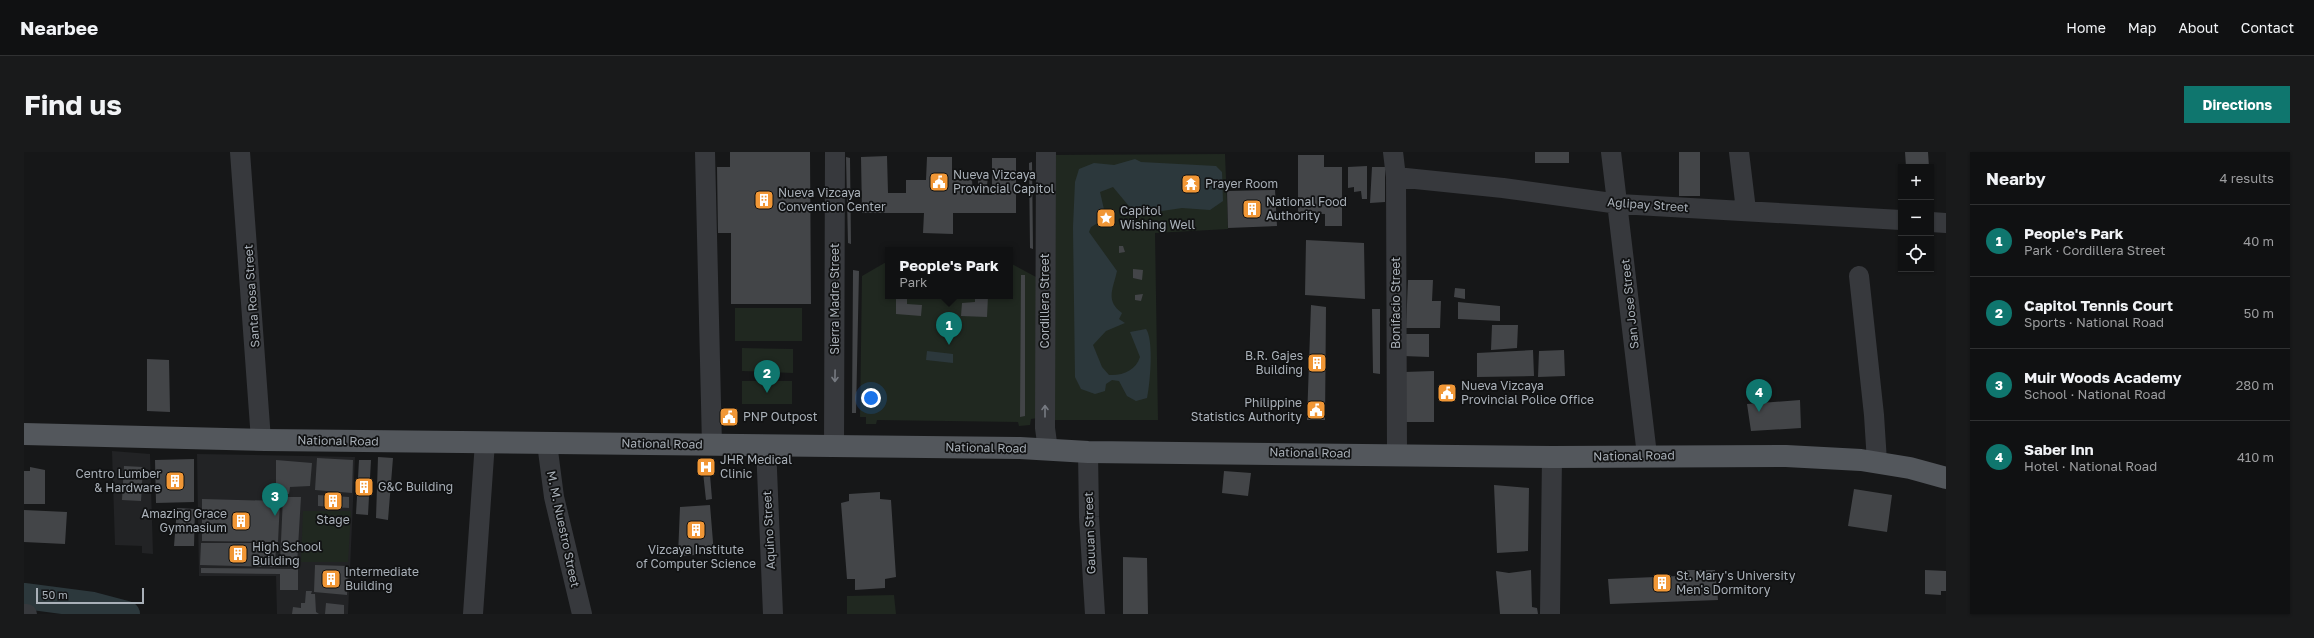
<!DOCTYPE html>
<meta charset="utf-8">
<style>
body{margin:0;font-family:"Golos Text",sans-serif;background:#191a1b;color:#f1f3f6}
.controls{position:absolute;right:12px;top:12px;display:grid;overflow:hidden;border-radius:0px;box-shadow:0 1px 3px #0004}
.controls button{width:36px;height:36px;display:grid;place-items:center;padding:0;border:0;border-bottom:1px solid #303132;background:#101112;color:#f1f3f6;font:20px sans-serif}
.scale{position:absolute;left:12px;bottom:10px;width:108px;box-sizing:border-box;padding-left:4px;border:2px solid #a9b0b8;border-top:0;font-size:11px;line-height:14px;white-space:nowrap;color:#a9b0b8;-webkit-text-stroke:3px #111213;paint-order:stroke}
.you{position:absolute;left:847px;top:246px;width:14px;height:14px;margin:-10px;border:3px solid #fff;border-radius:50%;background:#1a73e8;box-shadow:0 0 0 6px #1a73e833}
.badge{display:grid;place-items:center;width:26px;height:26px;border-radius:50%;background:#0f766e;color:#fff;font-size:13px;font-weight:700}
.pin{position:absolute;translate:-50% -33px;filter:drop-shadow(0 1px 2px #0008)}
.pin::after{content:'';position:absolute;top:21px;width:14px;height:12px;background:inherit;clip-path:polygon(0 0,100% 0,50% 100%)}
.popup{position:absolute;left:861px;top:95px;width:128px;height:52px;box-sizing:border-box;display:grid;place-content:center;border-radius:0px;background:#101112;filter:drop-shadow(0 1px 3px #0005);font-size:13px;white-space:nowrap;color:#9c9d9f}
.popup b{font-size:15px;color:#f1f3f6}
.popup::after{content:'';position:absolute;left:50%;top:100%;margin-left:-8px;border:8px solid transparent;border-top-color:#101112}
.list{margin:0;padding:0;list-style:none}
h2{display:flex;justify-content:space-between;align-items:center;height:52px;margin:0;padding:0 16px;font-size:17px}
h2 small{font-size:13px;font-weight:400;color:#9c9d9f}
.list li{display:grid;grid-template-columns:26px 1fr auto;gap:12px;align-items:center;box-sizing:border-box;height:72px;padding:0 16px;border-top:1px solid #303132}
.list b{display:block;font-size:15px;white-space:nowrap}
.list p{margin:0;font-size:13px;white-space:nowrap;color:#9c9d9f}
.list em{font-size:13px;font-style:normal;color:#9c9d9f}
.icon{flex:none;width:22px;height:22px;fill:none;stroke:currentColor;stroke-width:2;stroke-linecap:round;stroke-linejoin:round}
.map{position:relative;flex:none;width:1922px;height:462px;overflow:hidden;border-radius:0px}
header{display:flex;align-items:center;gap:24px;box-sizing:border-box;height:56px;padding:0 20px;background:#101112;border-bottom:1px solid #303132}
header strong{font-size:19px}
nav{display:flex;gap:22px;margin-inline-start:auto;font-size:14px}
.intro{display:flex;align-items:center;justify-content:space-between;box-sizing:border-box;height:96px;padding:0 24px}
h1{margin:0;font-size:28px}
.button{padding:10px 18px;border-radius:0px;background:#0f766e;color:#fff;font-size:14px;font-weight:700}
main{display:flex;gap:24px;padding:0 24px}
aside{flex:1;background:#101112;border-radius:0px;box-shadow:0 1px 3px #0004}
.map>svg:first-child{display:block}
.built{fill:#222325}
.green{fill:#202820}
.water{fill:#2c383c;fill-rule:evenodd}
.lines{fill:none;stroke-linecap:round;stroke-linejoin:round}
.river{stroke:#2c383c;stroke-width:26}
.building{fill:#434548}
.minor{stroke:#37393d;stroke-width:20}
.major{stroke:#53575c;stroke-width:22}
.oneway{stroke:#767a81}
.labels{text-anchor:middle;stroke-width:3.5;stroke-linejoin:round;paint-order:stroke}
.poi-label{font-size:12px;fill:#a9b0b8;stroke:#111213;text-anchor:start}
.street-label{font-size:12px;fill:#a9b0b8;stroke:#111213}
</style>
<header>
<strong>Nearbee</strong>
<nav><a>Home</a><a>Map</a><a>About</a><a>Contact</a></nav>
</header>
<div class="intro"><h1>Find us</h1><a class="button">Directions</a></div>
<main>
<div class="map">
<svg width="1922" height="462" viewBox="0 0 1922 462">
<rect width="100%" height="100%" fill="#161718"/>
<path class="built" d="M 88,299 L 126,302 L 129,402 L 118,401 L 118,394 L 91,393 Z
M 173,302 L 331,305 L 324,462 L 253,462 L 252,424 L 175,424 Z"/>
<path class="green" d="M 1201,2 L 1204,77 L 1131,81 L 1134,268 L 1024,268 L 1024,3 Z
M 864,109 L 864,144 L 986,144 L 986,111 L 1012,125 L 1014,266 L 1007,267 L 1006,273 L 995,274 L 994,270 L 853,268 L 852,272 L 842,272 L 842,265 L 836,265 L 838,124 Z
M 711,156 L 778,156 L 778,189 L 711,189 Z
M 718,196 L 769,197 L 769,221 L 718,219 Z
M 718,229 L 768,229 L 768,252 L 718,252 Z
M 279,359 L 327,359 L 324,410 L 277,410 Z
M 870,443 L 872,462 L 823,462 L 823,444 Z"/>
<path class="water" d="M 1111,7 L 1117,10 L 1192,14 L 1198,20 L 1199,49 L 1186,58 L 1158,56 L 1118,62 L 1104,53 L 1089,35 L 1076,40 L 1082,66 L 1067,75 L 1065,80 L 1093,119 C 1089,137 1081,149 1098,161 L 1095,167 L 1101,171 L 1082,179 L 1069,193 L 1078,215 L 1085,223 C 1099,224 1112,218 1116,205 L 1106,180 L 1122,177 C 1130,188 1126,232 1123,246 L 1112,249 L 1103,244 L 1095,229 L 1088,228 L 1082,232 L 1081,239 L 1071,242 L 1057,237 L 1051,225 L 1049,75 L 1051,30 L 1055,17 L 1070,11 L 1090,13 ZM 1164,24 L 1171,24 L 1176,29 L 1176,36 L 1171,41 L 1164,41 L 1159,36 L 1159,29 Z
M 903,199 L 929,202 L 929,211 L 902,208 Z"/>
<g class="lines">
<path class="river" d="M 0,444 L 69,453 L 103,462"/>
</g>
<path class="building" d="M 706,0 L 786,0 L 787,152 L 707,152 L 707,81 L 694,81 L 693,15 L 706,15 Z
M 1511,0 L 1545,0 L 1545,11 L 1511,11 Z
M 1655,0 L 1676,0 L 1676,44 L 1655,44 Z
M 1881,0 L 1904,0 L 1905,15 L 1882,15 Z
M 1274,3 L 1300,3 L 1300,15 L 1318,15 L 1318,74 L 1301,74 L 1301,62 L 1274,61 Z
M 863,4 L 864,41 L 882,41 L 882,28 L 902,28 L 903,5 L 928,5 L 928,28 L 948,28 L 949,42 L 968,43 L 968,6 L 992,6 L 992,61 L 929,61 L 929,82 L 899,81 L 900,61 L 838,61 L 837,5 Z
M 822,5 L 826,6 L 827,92 L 824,91 Z
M 1008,10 L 1009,97 L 1006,96 L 1005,11 Z
M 1343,14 L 1343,47 L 1338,47 L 1337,39 L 1330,40 L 1330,35 L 1324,36 L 1324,15 Z
M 1348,15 L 1361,15 L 1361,50 L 1346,51 Z
M1158 32a9 9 0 1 1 18 0a9 9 0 1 1-18 0Z
M 954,24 L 964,25 L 963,34 L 954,33 Z
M 1251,38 L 1253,74 L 1204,76 L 1203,39 Z
M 1108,67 L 1109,76 L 1100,76 L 1100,68 Z
M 1282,88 L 1340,91 L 1341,147 L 1281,143 Z
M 1095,94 L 1099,94 L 1101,100 L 1095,101 Z
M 1109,117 L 1119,118 L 1118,128 L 1109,126 Z
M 829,118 L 835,119 L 832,261 L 828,261 Z
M 997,123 L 1001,123 L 1001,264 L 996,265 Z
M 1384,128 L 1409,128 L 1408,149 L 1417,149 L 1416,176 L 1382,176 Z
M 1431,136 L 1441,137 L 1441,147 L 1430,145 Z
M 1119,142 L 1117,149 L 1111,148 L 1111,143 Z
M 872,144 L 883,144 L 883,152 L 898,153 L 897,164 L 872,162 Z
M 951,144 L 964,144 L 963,165 L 937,164 L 938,151 L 951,150 Z
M 1434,150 L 1476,154 L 1476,169 L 1434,167 Z
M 1287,153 L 1302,155 L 1301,268 L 1283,268 Z
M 1348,157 L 1356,157 L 1356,222 L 1349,221 Z
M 1468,173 L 1494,173 L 1493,196 L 1467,198 Z
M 1379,182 L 1405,182 L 1405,205 L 1379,204 Z
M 1509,198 L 1510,224 L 1453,225 L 1453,201 Z
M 1540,198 L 1541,224 L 1514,225 L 1515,199 Z
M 123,207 L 145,208 L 146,260 L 123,259 Z
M 1410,219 L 1410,270 L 1379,270 L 1380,220 Z
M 1776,248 L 1777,276 L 1727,279 L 1723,252 Z
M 700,259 L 709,259 L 710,271 L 700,270 Z
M 354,305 L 369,306 L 364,368 L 352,366 Z
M 293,306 L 329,308 L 328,341 L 291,338 Z
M 170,307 L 170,350 L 132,351 L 131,308 Z
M 252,308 L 288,311 L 286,334 L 266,335 L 265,342 L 252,341 Z
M 335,308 L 347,308 L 344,363 L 332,362 Z
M 678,311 L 685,311 L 688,347 L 682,348 Z
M 100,314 L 119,315 L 117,349 L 98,348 Z
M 6,315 L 21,318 L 21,352 L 0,352 L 0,319 L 6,319 Z
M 1200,319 L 1227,321 L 1224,344 L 1198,341 Z
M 1470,333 L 1505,336 L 1504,399 L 1473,401 Z
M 1830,337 L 1868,343 L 1863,380 L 1824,374 Z
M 856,340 L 856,347 L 867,348 L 872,425 L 861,427 L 861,436 L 831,438 L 831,427 L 823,427 L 817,351 L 825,349 L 825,342 Z
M 294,343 L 325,345 L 325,356 L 294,354 Z
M 259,345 L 277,345 L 273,412 L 256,411 Z
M 178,347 L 256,349 L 254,390 L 178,389 Z
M 686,353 L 690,402 L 654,404 L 656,355 Z
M 153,356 L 171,357 L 170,394 L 150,394 Z
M 0,358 L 43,360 L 41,392 L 0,390 Z
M 177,391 L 252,391 L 251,415 L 176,413 Z
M 1099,405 L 1123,406 L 1124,462 L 1099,462 Z
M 291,413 L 324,414 L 323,443 L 290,440 Z
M 177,416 L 274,417 L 274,438 L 256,438 L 256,422 L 177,421 Z
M 1507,418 L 1508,455 L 1513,456 L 1514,462 L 1476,462 L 1472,419 L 1485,421 Z
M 1662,418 L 1691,418 L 1694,448 L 1586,452 L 1584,427 L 1655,424 Z
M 1901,418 L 1922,419 L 1922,439 L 1917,439 L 1917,443 L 1901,442 Z
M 282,439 L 288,439 L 287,442 L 291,442 L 292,460 L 295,462 L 268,462 L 269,455 L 277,456 L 277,451 L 281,451 Z
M 302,451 L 320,453 L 320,462 L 301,462 Z"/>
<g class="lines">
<path class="minor" d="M 216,0 L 237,288
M 681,0 L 688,293
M 1022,0 L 1021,276 L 1024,298
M 1369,0 L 1372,25 L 1373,302
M 1587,0 L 1623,303
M 1715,0 L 1722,58
M 1372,25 L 1479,36 L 1595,52 L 1877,68
M 1907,70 L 1922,71
M 1835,124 L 1850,263 L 1853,310
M 523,291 L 530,345 L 558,462
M 742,294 L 749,462
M 810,294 L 811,0
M 1064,300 L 1065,365 L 1071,462
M 0,462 L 3,462
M 449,462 L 461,290
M 1526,462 L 1528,305"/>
<path class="major" d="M 0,282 L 241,288 L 996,296 L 1064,300 L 1528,305 L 1762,304 L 1837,308 L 1886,316 L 1922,326"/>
</g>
<defs><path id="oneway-shaft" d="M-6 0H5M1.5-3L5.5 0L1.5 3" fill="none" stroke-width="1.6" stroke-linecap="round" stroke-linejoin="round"/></defs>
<g class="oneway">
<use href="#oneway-shaft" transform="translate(811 224) rotate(91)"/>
<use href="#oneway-shaft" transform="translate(1021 259) rotate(-90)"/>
</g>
<defs>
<symbol id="civic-square" viewBox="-11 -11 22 22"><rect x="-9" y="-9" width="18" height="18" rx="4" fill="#f19736" stroke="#111213"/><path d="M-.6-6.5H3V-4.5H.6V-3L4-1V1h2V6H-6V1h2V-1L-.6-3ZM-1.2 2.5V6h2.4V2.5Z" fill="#fff"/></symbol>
<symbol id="temple-square" viewBox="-11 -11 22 22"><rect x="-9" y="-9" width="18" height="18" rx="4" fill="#f19736" stroke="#111213"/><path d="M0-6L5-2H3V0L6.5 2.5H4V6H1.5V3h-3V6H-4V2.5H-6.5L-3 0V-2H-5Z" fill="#fff"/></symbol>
<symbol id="building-square" viewBox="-11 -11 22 22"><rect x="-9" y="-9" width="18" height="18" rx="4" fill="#f19736" stroke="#111213"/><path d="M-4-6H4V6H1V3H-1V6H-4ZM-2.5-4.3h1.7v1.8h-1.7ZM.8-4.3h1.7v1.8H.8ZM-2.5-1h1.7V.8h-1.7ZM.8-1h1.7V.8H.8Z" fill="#fff"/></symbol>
<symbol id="sight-square" viewBox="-11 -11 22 22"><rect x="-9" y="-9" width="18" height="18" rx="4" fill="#f19736" stroke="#111213"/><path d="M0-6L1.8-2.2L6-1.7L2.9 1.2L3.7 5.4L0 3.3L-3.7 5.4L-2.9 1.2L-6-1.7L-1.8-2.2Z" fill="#fff"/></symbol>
<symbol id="hospital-square" viewBox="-11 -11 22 22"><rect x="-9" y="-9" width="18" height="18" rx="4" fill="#f19736" stroke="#111213"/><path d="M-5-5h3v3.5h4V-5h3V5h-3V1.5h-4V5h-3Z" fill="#fff"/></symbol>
</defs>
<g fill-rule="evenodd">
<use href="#civic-square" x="904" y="19" width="22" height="22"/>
<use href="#temple-square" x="1156" y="21" width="22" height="22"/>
<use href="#building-square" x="729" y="37" width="22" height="22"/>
<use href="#building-square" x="1217" y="46" width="22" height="22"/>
<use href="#sight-square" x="1071" y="55" width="22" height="22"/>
<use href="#building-square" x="1282" y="200" width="22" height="22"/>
<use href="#civic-square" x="1412" y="230" width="22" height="22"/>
<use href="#civic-square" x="1281" y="247" width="22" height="22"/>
<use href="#civic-square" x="694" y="254" width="22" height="22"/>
<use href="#hospital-square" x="671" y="304" width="22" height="22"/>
<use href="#building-square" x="140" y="318" width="22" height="22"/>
<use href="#building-square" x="329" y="324" width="22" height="22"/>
<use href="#building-square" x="298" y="338" width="22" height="22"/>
<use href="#building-square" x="206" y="358" width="22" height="22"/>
<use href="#building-square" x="661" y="367" width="22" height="22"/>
<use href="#building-square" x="203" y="391" width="22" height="22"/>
<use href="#building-square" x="296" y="416" width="22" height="22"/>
<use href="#building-square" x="1627" y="420" width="22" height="22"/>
</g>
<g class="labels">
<g class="poi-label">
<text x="929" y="27">Nueva Vizcaya<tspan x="929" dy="14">Provincial Capitol</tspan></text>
<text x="1181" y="36">Prayer Room</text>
<text x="754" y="45">Nueva Vizcaya<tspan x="754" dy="14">Convention Center</tspan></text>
<text x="1242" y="54">National Food<tspan x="1242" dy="14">Authority</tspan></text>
<text x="1096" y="63">Capitol<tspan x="1096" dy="14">Wishing Well</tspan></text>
<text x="1279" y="208" text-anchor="end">B.R. Gajes<tspan x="1279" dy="14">Building</tspan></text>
<text x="1437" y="238">Nueva Vizcaya<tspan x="1437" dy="14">Provincial Police Office</tspan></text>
<text x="1278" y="255" text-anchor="end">Philippine<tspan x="1278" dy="14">Statistics Authority</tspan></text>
<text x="719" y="269">PNP Outpost</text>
<text x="696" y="312">JHR Medical<tspan x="696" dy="14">Clinic</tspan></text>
<text x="137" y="326" text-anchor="end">Centro Lumber<tspan x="137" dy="14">&amp; Hardware</tspan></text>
<text x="354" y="339">G&amp;C Building</text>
<text x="203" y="366" text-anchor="end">Amazing Grace<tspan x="203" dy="14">Gymnasium</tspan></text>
<text x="309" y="372" text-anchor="middle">Stage</text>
<text x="228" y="399">High School<tspan x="228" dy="14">Building</tspan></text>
<text x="672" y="402" text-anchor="middle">Vizcaya Institute<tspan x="672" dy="14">of Computer Science</tspan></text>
<text x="321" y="424">Intermediate<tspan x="321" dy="14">Building</tspan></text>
<text x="1652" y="428">St. Mary's University<tspan x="1652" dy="14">Men's Dormitory</tspan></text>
</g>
<g class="street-label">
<text transform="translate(1624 53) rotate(4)" y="4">Aglipay Street</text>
<text transform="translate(228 144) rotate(-94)" y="4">Santa Rosa Street</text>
<text transform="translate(811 147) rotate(-90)" y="4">Sierra Madre Street</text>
<text transform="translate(1021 149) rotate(-90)" y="4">Cordillera Street</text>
<text transform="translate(1372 151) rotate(-90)" y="4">Bonifacio Street</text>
<text transform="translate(1606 152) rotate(-96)" y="4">San Jose Street</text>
<text transform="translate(314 289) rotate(1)" y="4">National Road</text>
<text transform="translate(638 292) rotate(1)" y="4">National Road</text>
<text transform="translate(962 296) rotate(1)" y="4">National Road</text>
<text transform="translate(1286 301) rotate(1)" y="4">National Road</text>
<text transform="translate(1610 304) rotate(-1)" y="4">National Road</text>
<text transform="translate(539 377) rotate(78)" y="4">M. M. Nuestro Street</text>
<text transform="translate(745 378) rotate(-93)" y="4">Aquino Street</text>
<text transform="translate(1066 381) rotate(-92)" y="4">Gauuan Street</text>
</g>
</g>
</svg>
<div class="controls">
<button>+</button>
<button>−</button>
<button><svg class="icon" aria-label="locate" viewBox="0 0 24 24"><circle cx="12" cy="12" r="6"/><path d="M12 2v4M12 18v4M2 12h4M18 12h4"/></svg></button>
</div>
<div class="scale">50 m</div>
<div class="you"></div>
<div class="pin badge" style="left:925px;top:193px">1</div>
<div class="popup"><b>People's Park</b>Park</div>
<div class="pin badge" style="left:743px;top:241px">2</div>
<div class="pin badge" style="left:251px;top:364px">3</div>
<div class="pin badge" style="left:1735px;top:260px">4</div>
</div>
<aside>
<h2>Nearby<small>4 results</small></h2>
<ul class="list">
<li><span class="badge">1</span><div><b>People's Park</b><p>Park · Cordillera Street</p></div><em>40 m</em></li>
<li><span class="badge">2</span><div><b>Capitol Tennis Court</b><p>Sports · National Road</p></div><em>50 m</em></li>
<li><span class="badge">3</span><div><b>Muir Woods Academy</b><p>School · National Road</p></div><em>280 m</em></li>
<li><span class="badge">4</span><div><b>Saber Inn</b><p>Hotel · National Road</p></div><em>410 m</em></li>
</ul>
</aside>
</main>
